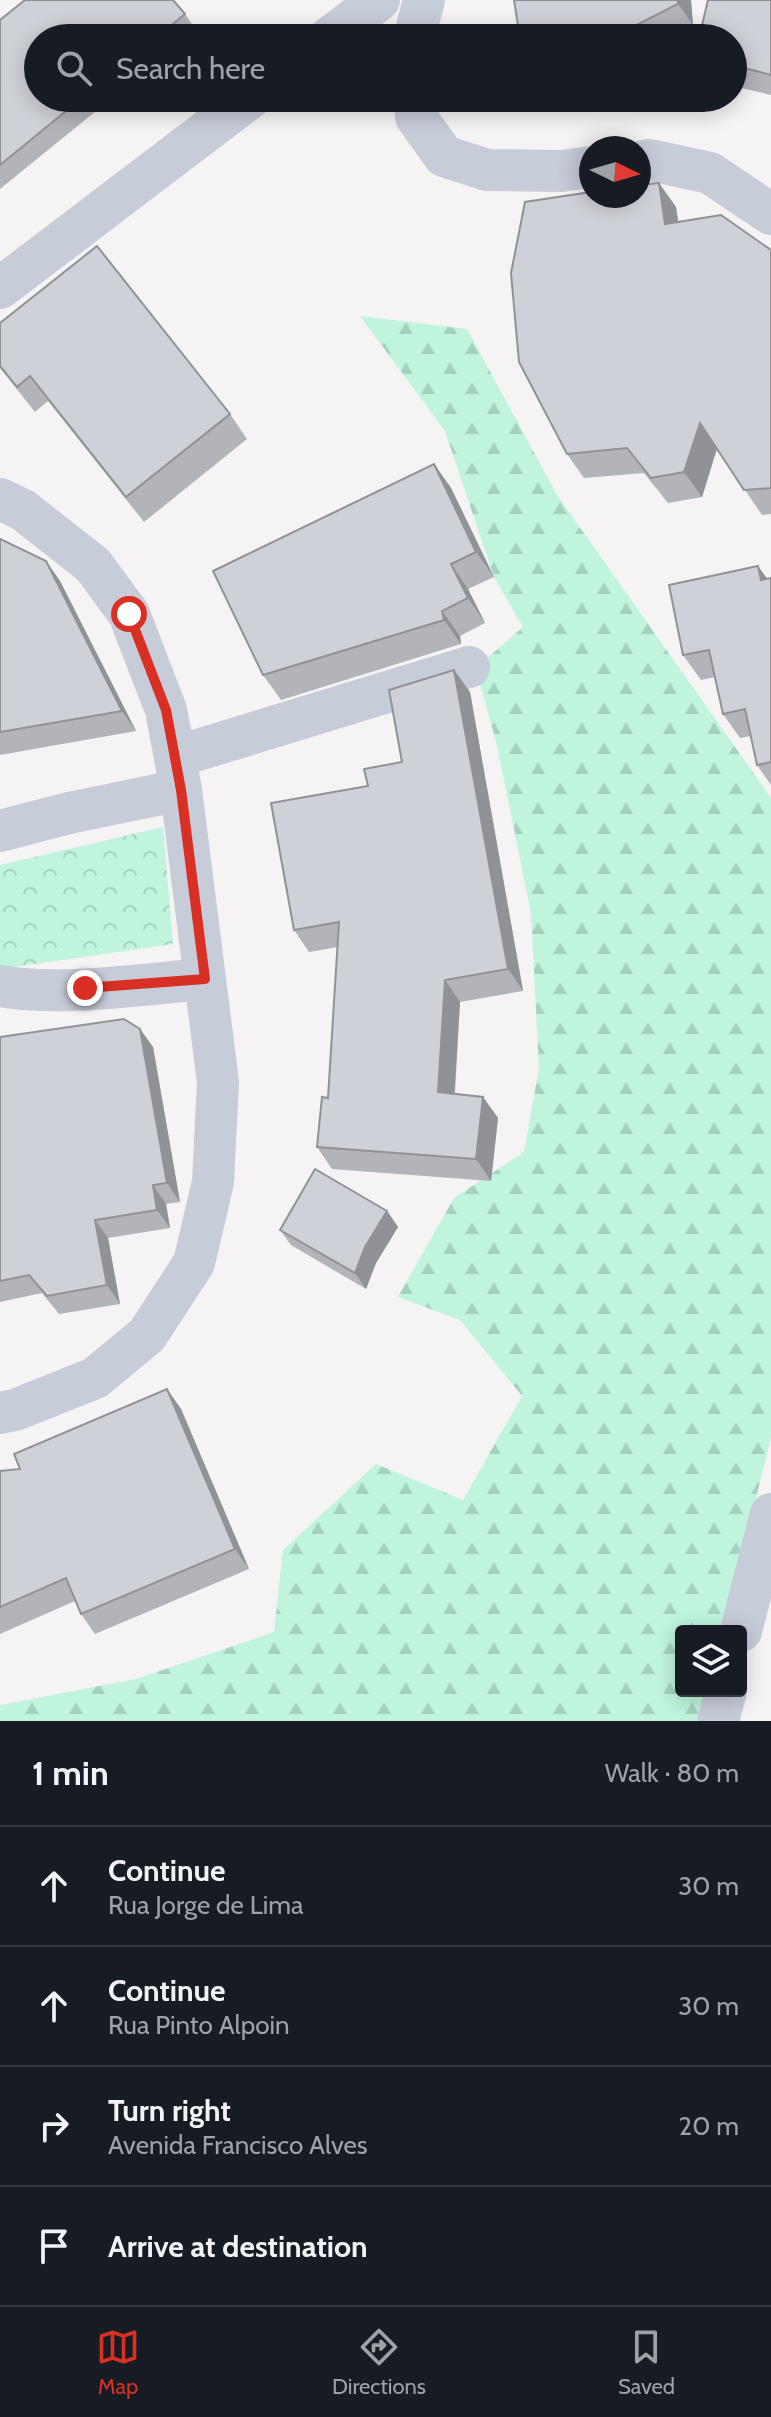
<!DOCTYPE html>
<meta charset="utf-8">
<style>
body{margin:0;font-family:Cabin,sans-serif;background:#20242c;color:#f1f3f6}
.controls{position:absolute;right:24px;bottom:24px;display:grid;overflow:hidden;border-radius:8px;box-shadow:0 4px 20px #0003}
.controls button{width:72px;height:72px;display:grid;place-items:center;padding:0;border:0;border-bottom:2px solid #363941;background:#171b24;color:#f1f3f6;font:40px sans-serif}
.compass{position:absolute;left:579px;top:136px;width:72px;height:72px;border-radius:50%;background:#171b24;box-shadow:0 4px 20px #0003;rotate:95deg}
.stop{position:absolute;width:24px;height:24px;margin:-18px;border:6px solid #d93025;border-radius:50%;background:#fff}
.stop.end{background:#d93025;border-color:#fff;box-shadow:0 2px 8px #0008}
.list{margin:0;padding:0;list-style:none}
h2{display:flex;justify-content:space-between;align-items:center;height:104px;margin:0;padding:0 32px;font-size:34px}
h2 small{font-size:26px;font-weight:400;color:#9ea1a6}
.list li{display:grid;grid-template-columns:52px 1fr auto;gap:24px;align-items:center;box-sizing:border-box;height:120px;padding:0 32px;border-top:2px solid #363941}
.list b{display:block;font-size:30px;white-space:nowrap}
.list p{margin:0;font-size:26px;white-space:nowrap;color:#9ea1a6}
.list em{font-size:26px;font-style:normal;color:#9ea1a6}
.icon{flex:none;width:44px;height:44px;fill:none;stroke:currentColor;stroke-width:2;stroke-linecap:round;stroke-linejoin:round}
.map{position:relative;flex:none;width:771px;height:1721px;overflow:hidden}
.search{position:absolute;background:#171b24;box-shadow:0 4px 20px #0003;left:24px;right:24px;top:24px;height:88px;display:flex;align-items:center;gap:20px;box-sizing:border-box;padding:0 28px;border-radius:44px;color:#9ea1a6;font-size:30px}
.sheet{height:584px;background:#171b24}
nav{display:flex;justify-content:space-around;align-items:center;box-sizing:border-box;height:112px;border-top:2px solid #363941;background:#171b24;font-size:22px;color:#9ea1a6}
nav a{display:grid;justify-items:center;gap:4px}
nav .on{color:#d93025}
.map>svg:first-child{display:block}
.forest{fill:url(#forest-firs)}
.park{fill:url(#park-crowns)}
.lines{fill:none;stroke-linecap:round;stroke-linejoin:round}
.minor{stroke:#c6ccd8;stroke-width:42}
.wall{fill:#b2b4ba}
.shaded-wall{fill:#919297}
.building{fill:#cfd1d8;stroke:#919297;stroke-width:2}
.route{stroke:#d93025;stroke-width:10}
</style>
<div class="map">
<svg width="771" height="1721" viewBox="0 0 771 1721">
<defs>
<pattern id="forest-firs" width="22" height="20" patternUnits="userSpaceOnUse" patternTransform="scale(2)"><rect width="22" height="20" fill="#c0f4dc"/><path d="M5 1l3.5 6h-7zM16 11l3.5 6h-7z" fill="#a6d3c0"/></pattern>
<pattern id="park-crowns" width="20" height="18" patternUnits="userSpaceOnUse" patternTransform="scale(2)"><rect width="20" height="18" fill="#c0f4dc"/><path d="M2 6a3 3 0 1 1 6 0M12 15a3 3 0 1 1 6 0" fill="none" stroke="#a6d3c0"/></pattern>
</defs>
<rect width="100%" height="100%" fill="#f5f3f3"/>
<path class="forest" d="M 360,316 L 467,329 L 557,495 L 771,798 L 771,1438 L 723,1631 L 681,1631 L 681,1691 L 708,1691 L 701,1721 L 0,1721 L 0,1705 L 136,1679 L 274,1632 L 283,1550 L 376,1464 L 463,1500 L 522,1396 L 460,1320 L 398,1297 L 454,1198 L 524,1152 L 539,1068 L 531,913 L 497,746 L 476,668 L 523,627 L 494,577 L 445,431 Z"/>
<path class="park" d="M 163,827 L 173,944 L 0,969 L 0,865 Z"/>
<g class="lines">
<path class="minor" d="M 329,38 L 379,0
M 414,38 L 424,0
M 415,98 L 416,117 L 444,156 L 487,170 L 561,171 L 591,167
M 639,162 L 650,160 L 710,173 L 771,214
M 0,288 L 250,98
M 0,499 L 23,510 L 93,565 L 129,614 L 166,710 L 181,790 L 218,1082 L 213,1182 L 194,1263 L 147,1335 L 95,1378 L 15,1410 L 0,1413
M 175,757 L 469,667
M 0,831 L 69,813 L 181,790
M 0,986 C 58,997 144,984 205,979
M 741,1631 L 771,1514
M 718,1721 L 726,1691"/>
</g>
<path class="wall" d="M 691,0 L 693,25 L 667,38 L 520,38 Z
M 771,0 L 771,95 L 733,86 L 733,38 Z
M 185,14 L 196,30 L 186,38 L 38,38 L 38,98 L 112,98 L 0,189 L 0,20 Z
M 659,183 L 676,207 L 678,222 L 771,250 L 771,514 L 762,515 L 717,449 L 702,497 L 668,503 L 644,473 L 584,478 L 567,454 Z
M 0,323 L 230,414 L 247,439 L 144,522 L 48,401 L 35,412 L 0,368 Z
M 434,464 L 451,488 L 494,577 L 468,589 L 485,623 L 460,636 L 461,644 L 281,700 L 263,675 Z
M 0,539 L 46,561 L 60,581 L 136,731 L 0,755 Z
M 771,578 L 771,785 L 757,765 L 751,736 L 740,738 L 723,714 L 715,677 L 701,680 L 683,655 L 767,579 Z
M 454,670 L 470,692 L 523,991 L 460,1002 L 455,1094 L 483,1097 L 498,1118 L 491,1181 L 332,1169 L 317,1147 L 328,1098 L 338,947 L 309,952 L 294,930 L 368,786 L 402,762 Z
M 140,1029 L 153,1047 L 180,1202 L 166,1204 L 170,1228 L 108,1238 L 120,1304 L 59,1314 L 42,1293 L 0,1302 L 0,1038 Z
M 387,1211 L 398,1227 L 376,1263 L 366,1289 L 291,1245 L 280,1230 Z
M 167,1389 L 181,1409 L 249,1569 L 95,1634 L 81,1614 L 75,1601 L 0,1634 L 0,1471 L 20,1469 Z"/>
<path class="shaded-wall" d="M 678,0 L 691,0 L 693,25 L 678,4 Z
M 659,183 L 676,207 L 682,248 L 665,224 Z
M 700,423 L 717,448 L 702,497 L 684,472 Z
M 434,464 L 451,488 L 494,577 L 476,552 Z
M 46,561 L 60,581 L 136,731 L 122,711 Z
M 451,564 L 468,589 L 485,623 L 468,598 Z
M 758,566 L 771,584 L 761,580 Z
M 442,611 L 460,636 L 461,644 L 444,620 Z
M 454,670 L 470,692 L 523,991 L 508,969 Z
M 445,980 L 460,1002 L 453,1114 L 438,1092 Z
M 140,1029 L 153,1047 L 180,1202 L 167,1183 Z
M 483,1097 L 498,1118 L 491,1181 L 476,1159 Z
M 153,1185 L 166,1204 L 170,1228 L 157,1210 Z
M 387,1211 L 398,1227 L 376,1263 L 366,1289 L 355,1273 L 365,1247 Z
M 95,1220 L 108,1238 L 120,1304 L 107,1285 Z
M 167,1389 L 181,1409 L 249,1569 L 235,1549 Z"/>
<path class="building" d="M 25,0 L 173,0 L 185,14 L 156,38 L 38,38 L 38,98 L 82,98 L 0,165 L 0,20 Z
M 514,0 L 678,0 L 678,4 L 611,38 L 520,38 Z
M 708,0 L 771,0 L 771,75 L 733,65 L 733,38 L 699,38 Z
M 659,183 L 665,224 L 721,215 L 771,250 L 771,488 L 744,490 L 700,423 L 684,472 L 651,478 L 627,448 L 567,454 L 519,362 L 511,273 L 525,202 L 591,192 L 591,196 L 639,196 L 639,185 Z
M 97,246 L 230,414 L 126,497 L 30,376 L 17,387 L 0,366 L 0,323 Z
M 434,464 L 476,552 L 451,564 L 468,598 L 442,611 L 444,620 L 263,675 L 213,571 Z
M 0,539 L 46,561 L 122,711 L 0,732 Z
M 758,566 L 761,580 L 771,578 L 771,762 L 757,765 L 745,709 L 723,714 L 709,650 L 683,655 L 669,585 Z
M 454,670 L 508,969 L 445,980 L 438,1092 L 483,1097 L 476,1159 L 317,1147 L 322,1097 L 328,1098 L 339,922 L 294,930 L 271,803 L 368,786 L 364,769 L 402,762 L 389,690 Z
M 124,1019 L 140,1029 L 167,1183 L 153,1185 L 157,1210 L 95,1220 L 107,1285 L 47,1296 L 29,1275 L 0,1281 L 0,1037 Z
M 315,1169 L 387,1211 L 365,1247 L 355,1273 L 280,1230 Z
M 167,1389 L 235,1549 L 81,1614 L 66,1578 L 0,1607 L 0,1471 L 20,1469 L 14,1454 Z"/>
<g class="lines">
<path class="route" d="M 85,988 L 205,979 L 181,790 L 166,710 L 129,614"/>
</g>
</svg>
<div class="controls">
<button><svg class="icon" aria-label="layers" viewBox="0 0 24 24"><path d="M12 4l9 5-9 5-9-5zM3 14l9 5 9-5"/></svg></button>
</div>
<svg class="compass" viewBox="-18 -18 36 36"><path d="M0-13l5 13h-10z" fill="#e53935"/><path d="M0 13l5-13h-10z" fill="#9ea1a6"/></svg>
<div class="stop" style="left:129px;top:614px"></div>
<div class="stop end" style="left:85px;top:988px"></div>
<div class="search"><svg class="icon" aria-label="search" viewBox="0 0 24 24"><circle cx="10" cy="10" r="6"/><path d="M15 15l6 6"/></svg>Search here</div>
</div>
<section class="sheet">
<h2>1 min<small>Walk · 80 m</small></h2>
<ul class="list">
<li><svg class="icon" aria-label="ahead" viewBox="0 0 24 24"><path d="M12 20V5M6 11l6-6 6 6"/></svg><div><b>Continue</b><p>Rua Jorge de Lima</p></div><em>30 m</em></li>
<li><svg class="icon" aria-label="ahead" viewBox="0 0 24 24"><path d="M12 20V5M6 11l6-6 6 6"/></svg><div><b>Continue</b><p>Rua Pinto Alpoin</p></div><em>30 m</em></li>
<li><svg class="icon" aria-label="right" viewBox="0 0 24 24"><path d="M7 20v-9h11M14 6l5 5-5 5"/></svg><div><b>Turn right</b><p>Avenida Francisco Alves</p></div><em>20 m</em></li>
<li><svg class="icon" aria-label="arrive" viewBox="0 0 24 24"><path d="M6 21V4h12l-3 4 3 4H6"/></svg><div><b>Arrive at destination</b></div></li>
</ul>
</section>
<nav>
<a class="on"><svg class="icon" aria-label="map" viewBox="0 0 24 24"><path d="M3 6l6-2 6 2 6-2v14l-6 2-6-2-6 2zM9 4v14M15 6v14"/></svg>Map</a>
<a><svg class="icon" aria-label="directions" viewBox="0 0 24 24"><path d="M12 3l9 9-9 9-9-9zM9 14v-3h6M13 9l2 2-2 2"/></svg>Directions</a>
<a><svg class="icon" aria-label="saved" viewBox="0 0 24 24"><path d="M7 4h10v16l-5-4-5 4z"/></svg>Saved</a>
</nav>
